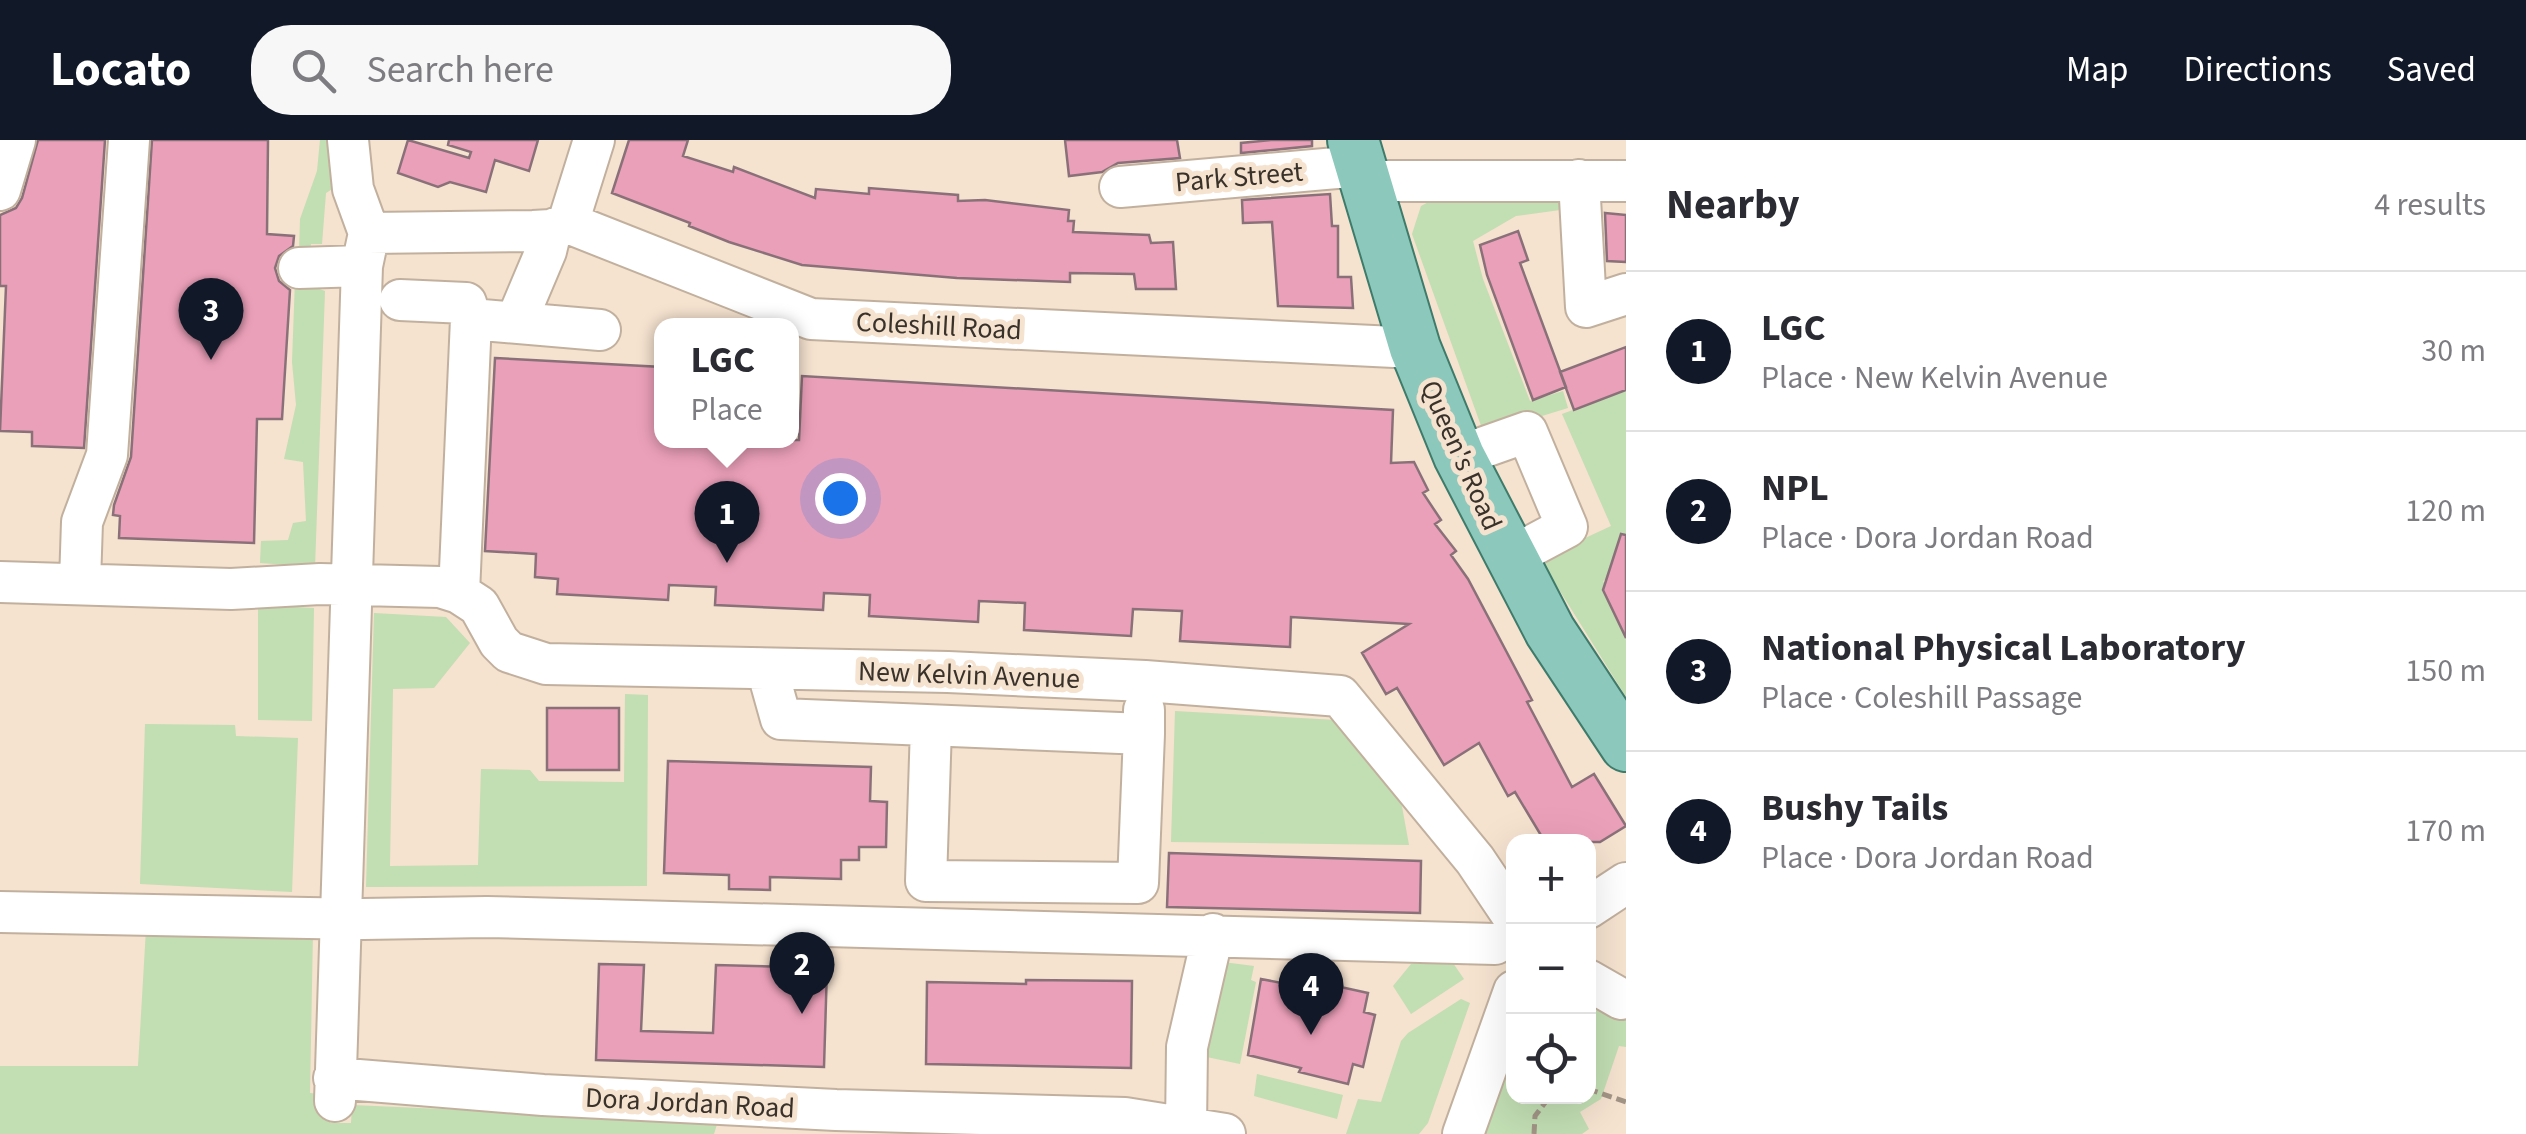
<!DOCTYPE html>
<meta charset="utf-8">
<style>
body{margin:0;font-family:"Source Sans 3",sans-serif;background:#f7f7f7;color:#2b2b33}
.controls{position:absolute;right:30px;bottom:30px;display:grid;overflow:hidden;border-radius:20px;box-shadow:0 10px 40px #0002}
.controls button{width:90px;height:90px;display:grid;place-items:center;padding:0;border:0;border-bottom:2px solid #e1e1e2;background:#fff;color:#2b2b33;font:50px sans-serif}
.you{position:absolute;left:840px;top:358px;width:35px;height:35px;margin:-25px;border:8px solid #fff;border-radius:50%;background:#1a73e8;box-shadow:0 0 0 15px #1a73e833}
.badge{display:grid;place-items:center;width:65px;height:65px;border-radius:50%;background:#111827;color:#fff;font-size:32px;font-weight:700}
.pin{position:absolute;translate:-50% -82px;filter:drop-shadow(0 2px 5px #0008)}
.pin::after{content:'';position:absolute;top:52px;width:35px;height:30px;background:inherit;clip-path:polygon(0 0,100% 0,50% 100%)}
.popup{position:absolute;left:654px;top:178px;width:145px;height:130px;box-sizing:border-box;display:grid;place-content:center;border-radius:20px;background:#fff;filter:drop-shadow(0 2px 8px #0005);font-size:32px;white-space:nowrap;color:#7c7c81}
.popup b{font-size:38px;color:#2b2b33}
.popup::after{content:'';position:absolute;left:50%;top:100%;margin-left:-20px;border:20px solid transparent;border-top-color:#fff}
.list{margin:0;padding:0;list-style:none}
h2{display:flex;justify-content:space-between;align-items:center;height:130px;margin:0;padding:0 40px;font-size:42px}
h2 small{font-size:32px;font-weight:400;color:#7c7c81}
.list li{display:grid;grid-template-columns:65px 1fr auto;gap:30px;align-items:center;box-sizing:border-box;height:160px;padding:0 40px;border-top:2px solid #e1e1e2}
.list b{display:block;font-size:38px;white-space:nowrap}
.list p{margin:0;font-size:32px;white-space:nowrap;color:#7c7c81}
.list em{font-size:32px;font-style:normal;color:#7c7c81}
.icon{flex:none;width:55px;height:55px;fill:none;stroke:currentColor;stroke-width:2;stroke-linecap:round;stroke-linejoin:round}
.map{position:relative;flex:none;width:1626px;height:994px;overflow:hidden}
header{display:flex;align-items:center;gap:60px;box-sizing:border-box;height:140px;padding:0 50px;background:#111827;color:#fff}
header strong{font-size:48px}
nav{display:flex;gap:55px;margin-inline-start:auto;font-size:35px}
.search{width:700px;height:90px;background:#f7f7f7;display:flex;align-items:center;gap:25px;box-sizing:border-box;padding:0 35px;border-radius:40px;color:#7c7c81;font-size:38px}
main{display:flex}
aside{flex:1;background:#fff}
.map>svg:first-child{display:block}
.green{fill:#c2deb3}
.building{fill:#eba0b9;stroke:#8a7179;stroke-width:2.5}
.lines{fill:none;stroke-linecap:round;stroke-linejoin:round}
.minor-casing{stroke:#c2b09e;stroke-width:44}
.major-casing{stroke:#3e7b6b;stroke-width:54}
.path{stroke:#a29586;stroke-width:5;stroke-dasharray:10 5;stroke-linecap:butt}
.minor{stroke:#fff;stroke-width:40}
.major{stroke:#8cc8bb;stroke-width:50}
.labels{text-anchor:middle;stroke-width:10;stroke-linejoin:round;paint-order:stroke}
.street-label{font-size:28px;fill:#39322a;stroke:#f5e2cf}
</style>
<header>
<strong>Locato</strong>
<div class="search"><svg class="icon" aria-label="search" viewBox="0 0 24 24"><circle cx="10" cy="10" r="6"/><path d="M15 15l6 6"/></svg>Search here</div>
<nav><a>Map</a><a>Directions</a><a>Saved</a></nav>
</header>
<main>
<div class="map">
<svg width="1626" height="994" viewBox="0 0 1626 994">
<rect width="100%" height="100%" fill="#f5e2cf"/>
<path class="green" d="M 320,0 L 335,0 L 337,46 L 326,53 L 322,104 L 311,104 L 310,113 L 299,112 L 300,79 L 317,31 Z
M 1442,55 L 1559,57 L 1560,70 L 1516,76 L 1473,101 L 1483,139 L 1530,261 L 1563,251 L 1568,268 L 1484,294 L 1412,94 L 1421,66 Z
M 295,140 L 325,151 L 315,427 L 260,423 L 261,401 L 288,400 L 293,383 L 306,381 L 303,322 L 284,319 L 296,265 L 292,222 Z
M 1626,250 L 1626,430 L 1603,441 L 1626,485 L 1626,557 L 1540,419 L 1611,386 L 1562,274 Z
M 258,465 L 314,468 L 312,581 L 258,580 Z
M 374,473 L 446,477 L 470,503 L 434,548 L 393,549 L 390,726 L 478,725 L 481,629 L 530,630 L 539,641 L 624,642 L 625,554 L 648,555 L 647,746 L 366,747 Z
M 1175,571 L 1336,580 L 1401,661 L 1409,705 L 1171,702 Z
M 145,584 L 235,585 L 236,596 L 298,598 L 292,752 L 140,744 Z
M 146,789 L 313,791 L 310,953 L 330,955 L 330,983 L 351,983 L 352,965 L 718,981 L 714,994 L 0,994 L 0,926 L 138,926 Z
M 1223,822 L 1254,826 L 1251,840 L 1256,842 L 1240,924 L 1202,916 Z
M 1453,823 L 1464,839 L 1411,874 L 1393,846 L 1411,824 Z
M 1461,859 L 1470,863 L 1428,983 L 1419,994 L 1346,994 L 1358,959 L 1381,962 L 1401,901 L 1408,893 Z
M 1589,868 L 1626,880 L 1626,907 L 1619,906 L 1601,959 L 1580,972 L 1589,989 L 1582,994 L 1478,994 L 1513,893 L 1514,956 L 1588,956 Z
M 1257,934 L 1343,955 L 1337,979 L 1254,956 Z"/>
<path class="building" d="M 38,0 L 105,0 L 84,308 L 32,306 L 32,292 L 0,291 L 6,146 L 0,146 L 0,75 L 16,68 L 22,58 Z
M 152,0 L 268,0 L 267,94 L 294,96 L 293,106 L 279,116 L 275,128 L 279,141 L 290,150 L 282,279 L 257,279 L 254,403 L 119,398 L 120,376 L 113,375 L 114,365 L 131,317 Z
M 408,0 L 469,18 L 471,12 L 448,5 L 449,0 L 538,0 L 529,31 L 495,20 L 486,52 L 450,42 L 438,47 L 398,33 Z
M 629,0 L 688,0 L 683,16 L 733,32 L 734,27 L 815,58 L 816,49 L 869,54 L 869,48 L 958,55 L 958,61 L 985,60 L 1069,70 L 1068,81 L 1074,81 L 1073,92 L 1149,95 L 1151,103 L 1173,102 L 1176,149 L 1136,149 L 1134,134 L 1070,133 L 1070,142 L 957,138 L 802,125 L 729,102 L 689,86 L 690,83 L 612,53 Z
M 1065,0 L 1177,0 L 1180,18 L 1118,23 L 1102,32 L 1069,36 Z
M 1271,0 L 1312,0 L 1312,6 L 1241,13 L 1241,3 Z
M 1330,54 L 1332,86 L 1338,86 L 1338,137 L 1351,137 L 1353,168 L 1278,166 L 1272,82 L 1243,83 L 1242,60 Z
M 1605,73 L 1626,75 L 1626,122 L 1607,121 Z
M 1518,91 L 1528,120 L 1520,123 L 1566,247 L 1533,260 L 1487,135 L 1480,105 Z
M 1626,207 L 1626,250 L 1574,270 L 1560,232 Z
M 495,218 L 662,227 L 662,300 L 799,300 L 802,236 L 1393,270 L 1391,323 L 1414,322 L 1428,350 L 1423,353 L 1441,380 L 1435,384 L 1456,411 L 1451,415 L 1468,439 L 1532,560 L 1527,562 L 1572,647 L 1594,634 L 1626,686 L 1600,702 L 1545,702 L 1515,652 L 1508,656 L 1479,603 L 1444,625 L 1397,548 L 1386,554 L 1362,513 L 1409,484 L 1291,477 L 1290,507 L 1180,501 L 1182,471 L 1133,469 L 1131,496 L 1024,490 L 1025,463 L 979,461 L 978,482 L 869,476 L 870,455 L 824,453 L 823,470 L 715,465 L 716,447 L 669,445 L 668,460 L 557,454 L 558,439 L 535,437 L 536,414 L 485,411 Z
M 1621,394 L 1626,395 L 1626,498 L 1603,450 Z
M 547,568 L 619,568 L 619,630 L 547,630 Z
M 668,621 L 871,627 L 870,661 L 887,662 L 886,707 L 859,707 L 859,720 L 841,720 L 841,739 L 770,737 L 770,750 L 729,749 L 729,735 L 664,733 Z
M 1169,713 L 1421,721 L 1420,773 L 1167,767 Z
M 599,824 L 644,825 L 641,891 L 713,893 L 716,825 L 827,828 L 824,927 L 596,920 Z
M 1261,839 L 1318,850 L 1318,842 L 1368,853 L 1364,872 L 1375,875 L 1363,927 L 1353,924 L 1348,944 L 1299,932 L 1301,928 L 1248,915 Z
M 1026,840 L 1132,841 L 1131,928 L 926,924 L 927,842 L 1026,844 Z"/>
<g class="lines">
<defs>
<path id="minor" d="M 348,0 L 353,49 L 369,93
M 1579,40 L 1586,167 L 1626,154
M 1363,41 L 1626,41
M 1120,47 L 1359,26
M 0,50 L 15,0
M 568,83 L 811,179 L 1415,208
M 568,83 L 594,0
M 369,93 L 533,91 L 551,90 L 568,83
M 299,128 L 362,126
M 400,160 L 466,163 L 471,179
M 516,182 L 546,111 L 551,90
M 1459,316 L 1527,292 L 1567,387 L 1509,418
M 0,442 L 231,449 L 320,444 L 440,447 L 459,453 L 479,466 L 499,502 L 509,512 L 546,524 L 948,532 L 1145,541 L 1340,556 L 1475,720 L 1512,775
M 80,442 L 82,382 L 107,315 L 129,0
M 459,453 L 471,179 L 600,190
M 767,529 L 781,579 L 1144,594 L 1144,570
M 931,587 L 926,741 L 1138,743 L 1144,594
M 1588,768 L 1626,743
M 0,772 L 363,779 L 487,777 L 1495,804
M 1588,840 L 1621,859
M 334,938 L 543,955 L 836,970 L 1125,978 L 1225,994
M 335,961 L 362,126 L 369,93
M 1186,988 L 1187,907 L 1213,794
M 1463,994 L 1514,851"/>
<path id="major" d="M 1353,0 L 1415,208 L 1459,316 L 1550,491 L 1626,606"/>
</defs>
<use href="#minor" class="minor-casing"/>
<use href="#major" class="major-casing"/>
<path class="path" d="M 1588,949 L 1626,962
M 1534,994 L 1535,976 L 1550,956"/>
<use href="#minor" class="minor"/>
<use href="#major" class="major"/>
</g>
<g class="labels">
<g class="street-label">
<text transform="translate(1239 36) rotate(-5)" y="10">Park Street</text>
<text transform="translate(939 185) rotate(3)" y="10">Coleshill Road</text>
<text transform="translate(1462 315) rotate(66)" y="10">Queen's Road</text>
<text transform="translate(969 534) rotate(2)" y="10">New Kelvin Avenue</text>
<text transform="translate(690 962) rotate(3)" y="10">Dora Jordan Road</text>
</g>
</g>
</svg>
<div class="controls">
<button>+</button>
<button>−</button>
<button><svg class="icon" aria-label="locate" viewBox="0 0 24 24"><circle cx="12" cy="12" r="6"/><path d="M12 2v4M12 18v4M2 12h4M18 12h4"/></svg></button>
</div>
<div class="you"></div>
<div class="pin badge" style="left:727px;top:423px">1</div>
<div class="popup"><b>LGC</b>Place</div>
<div class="pin badge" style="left:802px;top:874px">2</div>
<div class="pin badge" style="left:211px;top:220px">3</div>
<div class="pin badge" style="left:1311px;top:895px">4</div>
</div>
<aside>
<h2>Nearby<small>4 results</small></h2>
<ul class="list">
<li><span class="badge">1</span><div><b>LGC</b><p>Place · New Kelvin Avenue</p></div><em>30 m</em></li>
<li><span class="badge">2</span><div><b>NPL</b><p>Place · Dora Jordan Road</p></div><em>120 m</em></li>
<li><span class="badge">3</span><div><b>National Physical Laboratory</b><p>Place · Coleshill Passage</p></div><em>150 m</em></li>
<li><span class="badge">4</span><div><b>Bushy Tails</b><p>Place · Dora Jordan Road</p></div><em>170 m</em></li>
</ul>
</aside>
</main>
